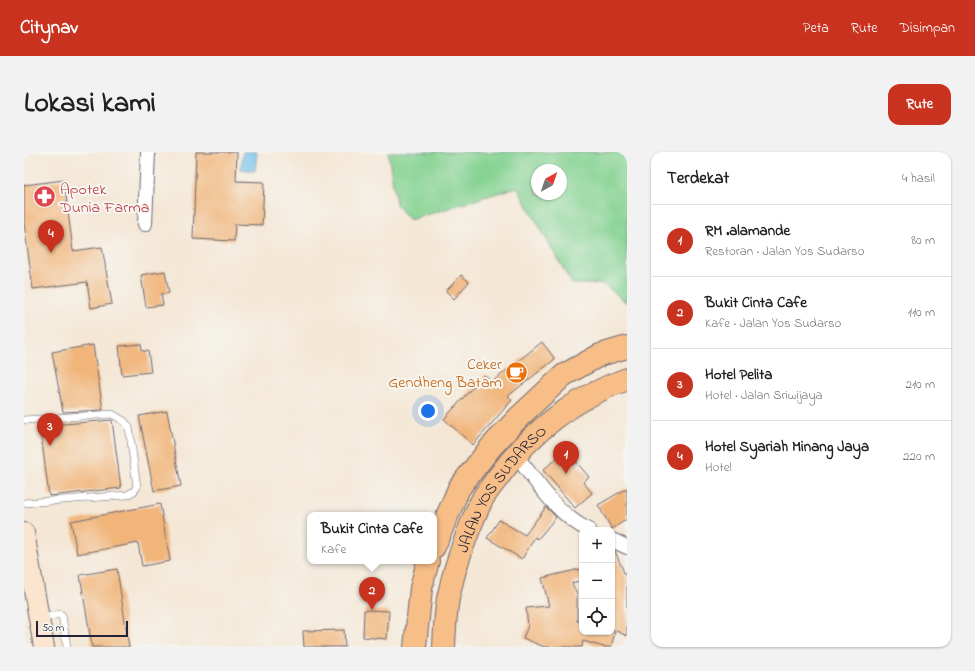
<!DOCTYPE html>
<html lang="id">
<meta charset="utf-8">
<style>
body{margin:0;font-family:"Indie Flower",sans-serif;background:#f2f2f2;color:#202124}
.controls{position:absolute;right:12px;bottom:12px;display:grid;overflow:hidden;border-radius:8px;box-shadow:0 1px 3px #0004}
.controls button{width:36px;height:36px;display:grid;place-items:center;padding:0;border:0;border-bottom:1px solid #e0e0e0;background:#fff;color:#202124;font:20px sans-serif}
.compass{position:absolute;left:507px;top:12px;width:36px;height:36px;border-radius:50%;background:#fff;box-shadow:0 1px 3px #0004;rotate:40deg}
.scale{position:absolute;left:12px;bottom:10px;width:92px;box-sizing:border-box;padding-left:4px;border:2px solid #22223b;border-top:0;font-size:11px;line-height:14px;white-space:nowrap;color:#22223b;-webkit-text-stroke:3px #f6f6f2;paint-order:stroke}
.you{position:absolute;left:404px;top:259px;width:14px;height:14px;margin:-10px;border:3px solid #fff;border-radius:50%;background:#1a73e8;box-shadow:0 0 0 6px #1a73e833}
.badge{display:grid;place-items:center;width:26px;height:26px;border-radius:50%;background:#c8321e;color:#fff;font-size:13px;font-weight:700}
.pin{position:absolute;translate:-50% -33px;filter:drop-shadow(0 1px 2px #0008)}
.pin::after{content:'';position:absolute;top:21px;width:14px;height:12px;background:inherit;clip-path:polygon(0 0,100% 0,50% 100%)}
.popup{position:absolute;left:283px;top:360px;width:130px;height:52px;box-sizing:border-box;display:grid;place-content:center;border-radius:8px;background:#fff;filter:drop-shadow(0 1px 3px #0005);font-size:13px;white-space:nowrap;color:#757577}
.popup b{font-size:15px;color:#202124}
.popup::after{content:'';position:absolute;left:50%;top:100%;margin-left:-8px;border:8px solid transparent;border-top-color:#fff}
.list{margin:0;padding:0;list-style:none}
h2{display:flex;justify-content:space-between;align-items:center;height:52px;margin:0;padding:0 16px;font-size:17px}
h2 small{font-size:13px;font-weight:400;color:#757577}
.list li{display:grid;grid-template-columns:26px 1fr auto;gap:12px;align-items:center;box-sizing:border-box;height:72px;padding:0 16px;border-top:1px solid #e0e0e0}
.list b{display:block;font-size:15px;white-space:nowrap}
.list p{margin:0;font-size:13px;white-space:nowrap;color:#757577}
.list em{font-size:13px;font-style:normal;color:#757577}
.icon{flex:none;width:22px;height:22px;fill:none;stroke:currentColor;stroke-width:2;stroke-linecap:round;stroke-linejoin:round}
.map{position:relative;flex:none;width:603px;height:495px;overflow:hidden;border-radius:12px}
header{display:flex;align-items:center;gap:24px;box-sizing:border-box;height:56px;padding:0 20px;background:#c8321e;color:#fff}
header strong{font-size:19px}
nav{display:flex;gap:22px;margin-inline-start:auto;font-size:14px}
.intro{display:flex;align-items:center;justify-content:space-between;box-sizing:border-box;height:96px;padding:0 24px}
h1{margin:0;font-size:28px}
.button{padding:10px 18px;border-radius:12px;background:#c8321e;color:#fff;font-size:14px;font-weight:700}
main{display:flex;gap:24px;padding:0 24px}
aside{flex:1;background:#fff;border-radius:12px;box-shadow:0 1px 3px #0004}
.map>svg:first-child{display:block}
.green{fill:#84d291;stroke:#537a66;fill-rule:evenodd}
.water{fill:#6ec2eb;stroke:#487293}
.building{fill:#f1b57a}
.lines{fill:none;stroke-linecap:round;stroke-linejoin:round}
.service-casing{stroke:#6c6771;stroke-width:8}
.minor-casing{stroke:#6c6771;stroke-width:16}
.secondary-casing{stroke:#6c6771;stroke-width:22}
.primary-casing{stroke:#6c6771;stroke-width:24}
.service{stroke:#fff;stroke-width:7}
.minor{stroke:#fff;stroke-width:14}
.secondary{stroke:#fce5cf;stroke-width:20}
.primary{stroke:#f7be87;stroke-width:22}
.labels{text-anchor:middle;stroke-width:4;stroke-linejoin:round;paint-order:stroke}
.health-label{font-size:16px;fill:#be3a42;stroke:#f6f6f2;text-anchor:start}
.food-label{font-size:16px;fill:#c56008;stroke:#f6f6f2;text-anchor:end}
.street-label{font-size:16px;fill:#22223b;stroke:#f6f6f2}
</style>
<header>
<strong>Citynav</strong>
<nav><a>Peta</a><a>Rute</a><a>Disimpan</a></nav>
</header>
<div class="intro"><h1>Lokasi kami</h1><a class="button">Rute</a></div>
<main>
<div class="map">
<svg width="603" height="495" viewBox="0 0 603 495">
<rect width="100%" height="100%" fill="#f6f6f2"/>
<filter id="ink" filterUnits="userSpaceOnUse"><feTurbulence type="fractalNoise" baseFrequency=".025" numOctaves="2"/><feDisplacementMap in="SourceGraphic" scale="8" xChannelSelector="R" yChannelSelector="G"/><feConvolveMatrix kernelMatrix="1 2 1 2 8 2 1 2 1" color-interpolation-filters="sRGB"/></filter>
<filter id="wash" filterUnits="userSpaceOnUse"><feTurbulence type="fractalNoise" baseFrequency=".012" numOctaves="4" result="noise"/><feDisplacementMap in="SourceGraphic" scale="16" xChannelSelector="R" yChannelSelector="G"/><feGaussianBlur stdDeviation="0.9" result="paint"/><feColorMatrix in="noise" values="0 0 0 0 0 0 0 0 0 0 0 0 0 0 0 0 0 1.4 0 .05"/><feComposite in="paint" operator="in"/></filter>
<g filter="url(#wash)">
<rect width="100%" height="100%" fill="#f4e7d5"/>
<path class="green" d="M 364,0 L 603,0 L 603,151 L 580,132 L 548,132 L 493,35 L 386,68 L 372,52 ZM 513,18 L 537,18 L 537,42 L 513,42 Z"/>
<path class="water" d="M 219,0 L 233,0 L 231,19 L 217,17 Z"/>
<g id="blocks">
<path class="building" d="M 172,0 L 213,0 L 212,29 L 240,30 L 238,73 L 211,72 L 210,89 L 169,87 Z
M 40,28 L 49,99 L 78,95 L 88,152 L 67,156 L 63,130 L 9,137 L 0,71 L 0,33 Z
M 141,119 L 145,141 L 137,142 L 139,153 L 122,155 L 117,123 Z
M 437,123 L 445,130 L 430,147 L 422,139 Z
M 518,190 L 531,207 L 484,244 L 488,248 L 449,293 L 420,267 L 460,223 L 468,230 Z
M 117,192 L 118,199 L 124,199 L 127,220 L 98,223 L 95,194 Z
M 69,193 L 79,258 L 39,260 L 28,200 Z
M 143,259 L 157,334 L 130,339 L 115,264 Z
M 88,268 L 97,336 L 25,344 L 16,274 Z
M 542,298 L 565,325 L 559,330 L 568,341 L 551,356 L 519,318 Z
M 603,336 L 603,367 L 588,377 L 574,353 Z
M 136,352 L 146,409 L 118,414 L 114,391 L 53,402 L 47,369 Z
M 522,355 L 532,365 L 514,387 L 511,385 L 498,407 L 463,386 L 475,368 L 501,383 Z
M 588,397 L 591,399 L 603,428 L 603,484 L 588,477 Z
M 93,417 L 105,495 L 68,495 L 56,423 Z
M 556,417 L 558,428 L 548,431 L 553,442 L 553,469 L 558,471 L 558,480 L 591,480 L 587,495 L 580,495 L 559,489 L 558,495 L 520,495 L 499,486 L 504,474 L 502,456 L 525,454 L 518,426 Z
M 340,458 L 365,459 L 363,487 L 339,485 Z
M 320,478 L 321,495 L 280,495 L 279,479 Z"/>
</g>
</g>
<g filter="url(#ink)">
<use href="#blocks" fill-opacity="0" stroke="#6c6771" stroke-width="1"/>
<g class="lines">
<defs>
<path id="service" d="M 0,268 L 88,262 L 100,269 L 105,275 L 113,335 L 110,339 L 103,343 L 0,351
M 16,467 L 35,462 L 38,463 L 43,495"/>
<path id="minor" d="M 121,72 L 124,0
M 491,302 C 511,328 535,365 565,378
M 588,388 L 603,395"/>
<path id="secondary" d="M 0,381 L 20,495"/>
<g id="primary">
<path d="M 410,395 L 435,336 L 467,295 L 495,265 L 540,223 L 576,203 L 603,195"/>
<path d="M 391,495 L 397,436 L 404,409"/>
<path id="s1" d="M 420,495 C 421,476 421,456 426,438 C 431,413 447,369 459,346 C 463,339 470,331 475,324 C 507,280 551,245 603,227"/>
</g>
</defs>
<use href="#service" class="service-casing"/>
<use href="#minor" class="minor-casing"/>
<use href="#secondary" class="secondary-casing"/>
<use href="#primary" class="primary-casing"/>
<use href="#service" class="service"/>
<use href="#minor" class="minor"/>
<use href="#secondary" class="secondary"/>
<use href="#primary" class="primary"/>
</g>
</g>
<defs>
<symbol id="pharmacy-disc" viewBox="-11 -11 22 22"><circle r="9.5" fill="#e0444e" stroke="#f6f6f2"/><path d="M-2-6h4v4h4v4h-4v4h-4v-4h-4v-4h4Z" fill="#fff"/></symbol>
<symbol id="cafe-disc" viewBox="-11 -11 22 22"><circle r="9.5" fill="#e8710a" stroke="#f6f6f2"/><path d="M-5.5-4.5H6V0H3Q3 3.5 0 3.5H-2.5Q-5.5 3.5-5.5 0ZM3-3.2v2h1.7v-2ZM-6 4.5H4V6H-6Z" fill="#fff"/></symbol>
</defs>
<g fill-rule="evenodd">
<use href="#pharmacy-disc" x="8" y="32" width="25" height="25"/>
<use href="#cafe-disc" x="480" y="208" width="25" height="25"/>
</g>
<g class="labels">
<g class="health-label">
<text x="36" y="42">Apotek<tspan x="36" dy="18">Dunia Farma</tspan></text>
</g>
<g class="food-label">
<text x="478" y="217">Ceker<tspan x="478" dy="18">Gendheng Batam</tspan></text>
</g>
<g class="street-label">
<text dy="6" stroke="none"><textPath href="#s1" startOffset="173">JALAN YOS SUDARSO</textPath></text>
</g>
</g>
</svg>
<div class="controls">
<button>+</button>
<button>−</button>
<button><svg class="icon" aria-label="locate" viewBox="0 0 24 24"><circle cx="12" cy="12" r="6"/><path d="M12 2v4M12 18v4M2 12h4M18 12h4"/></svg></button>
</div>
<svg class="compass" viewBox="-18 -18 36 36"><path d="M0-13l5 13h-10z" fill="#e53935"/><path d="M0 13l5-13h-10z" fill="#757577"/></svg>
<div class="scale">50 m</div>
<div class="you"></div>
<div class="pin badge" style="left:542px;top:322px">1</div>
<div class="pin badge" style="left:348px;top:458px">2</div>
<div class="popup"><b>Bukit Cinta Cafe</b>Kafe</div>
<div class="pin badge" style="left:26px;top:294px">3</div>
<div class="pin badge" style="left:27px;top:101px">4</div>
</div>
<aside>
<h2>Terdekat<small>4 hasil</small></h2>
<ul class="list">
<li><span class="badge">1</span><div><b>RM .alamande</b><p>Restoran · Jalan Yos Sudarso</p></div><em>80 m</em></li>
<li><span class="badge">2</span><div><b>Bukit Cinta Cafe</b><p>Kafe · Jalan Yos Sudarso</p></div><em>110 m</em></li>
<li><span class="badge">3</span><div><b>Hotel Pelita</b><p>Hotel · Jalan Sriwijaya</p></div><em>210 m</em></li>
<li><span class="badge">4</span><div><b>Hotel Syariah Minang Jaya</b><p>Hotel</p></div><em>220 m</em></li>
</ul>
</aside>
</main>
